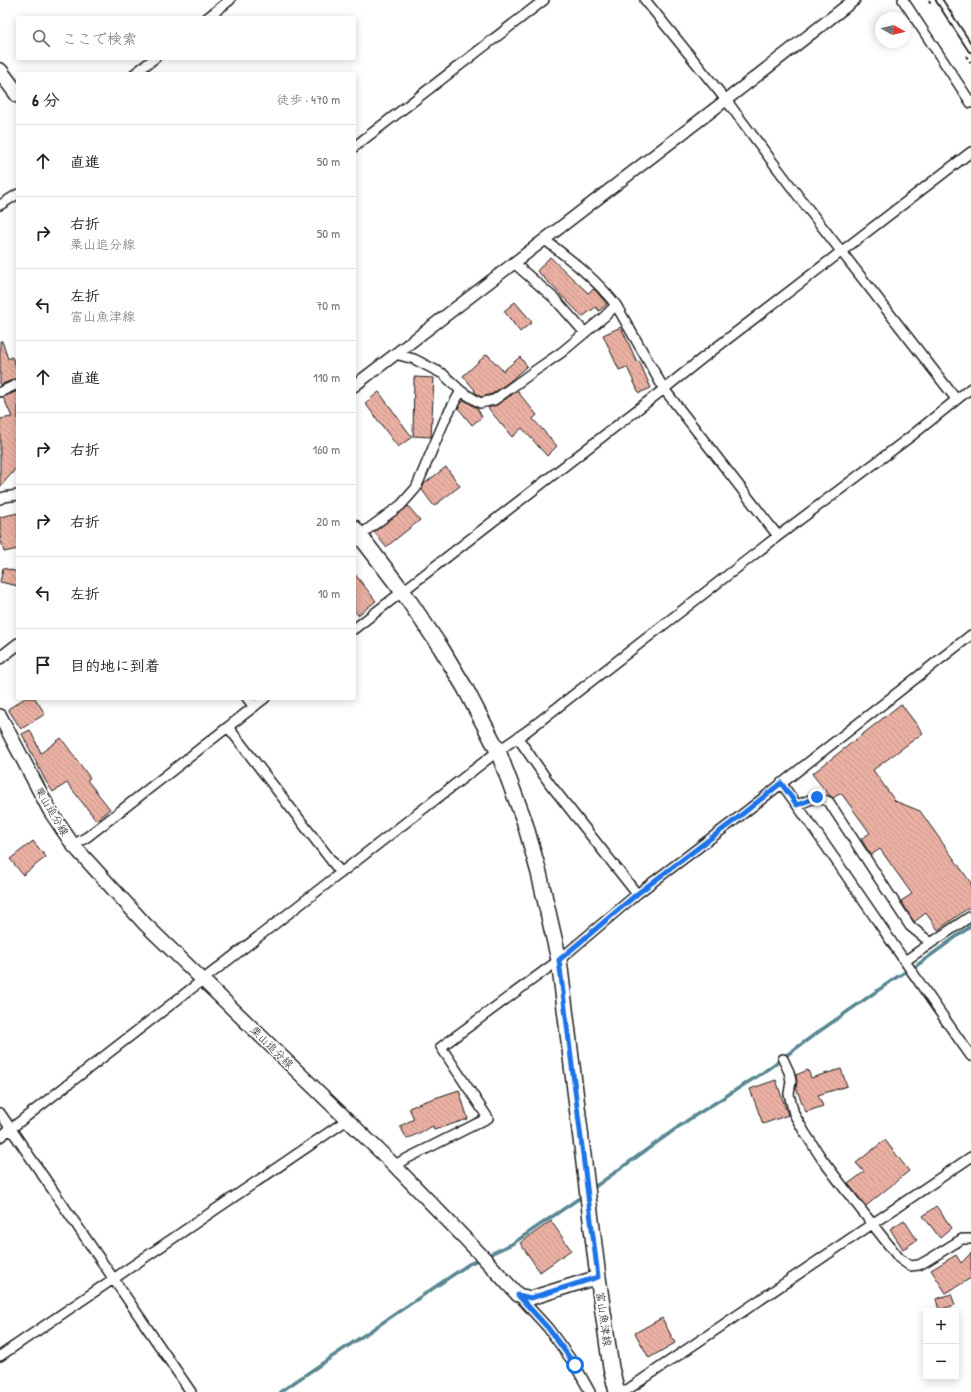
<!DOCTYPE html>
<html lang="ja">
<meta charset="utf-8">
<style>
body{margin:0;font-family:"Patrick Hand","Klee One",sans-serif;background:#f6f6f6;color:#202124}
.controls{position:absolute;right:12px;bottom:12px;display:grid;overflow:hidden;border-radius:4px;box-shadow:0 2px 10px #0003}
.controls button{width:36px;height:36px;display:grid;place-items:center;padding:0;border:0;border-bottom:1px solid #e0e0e0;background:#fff;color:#202124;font:20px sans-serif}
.compass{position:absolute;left:875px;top:12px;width:36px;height:36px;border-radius:50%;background:#fff;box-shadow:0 2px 10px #0003;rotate:98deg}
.stop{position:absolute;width:12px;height:12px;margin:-9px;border:3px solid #1a73e8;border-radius:50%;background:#fff}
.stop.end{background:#1a73e8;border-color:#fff;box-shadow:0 1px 4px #0008}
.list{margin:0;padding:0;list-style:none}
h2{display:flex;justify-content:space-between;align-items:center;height:52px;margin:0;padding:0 16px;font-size:17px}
h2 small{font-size:13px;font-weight:400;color:#757577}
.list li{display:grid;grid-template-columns:26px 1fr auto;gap:12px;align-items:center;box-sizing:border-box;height:72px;padding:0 16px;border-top:1px solid #e0e0e0}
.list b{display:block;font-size:15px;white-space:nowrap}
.list p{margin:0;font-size:13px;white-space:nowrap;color:#757577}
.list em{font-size:13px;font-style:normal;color:#757577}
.icon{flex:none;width:22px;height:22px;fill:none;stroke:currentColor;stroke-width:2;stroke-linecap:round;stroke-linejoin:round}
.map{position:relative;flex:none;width:971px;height:1392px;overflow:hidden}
.search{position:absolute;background:#fff;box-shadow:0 2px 10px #0003;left:16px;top:16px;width:340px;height:44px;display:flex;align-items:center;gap:10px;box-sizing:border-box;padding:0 14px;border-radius:4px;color:#757577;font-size:15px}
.panel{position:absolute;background:#fff;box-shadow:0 2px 10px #0003;left:16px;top:72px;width:340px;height:628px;border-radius:4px}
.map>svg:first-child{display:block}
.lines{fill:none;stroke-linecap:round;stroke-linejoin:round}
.stream{stroke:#598892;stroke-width:3.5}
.building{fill:url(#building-back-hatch);stroke:#1c1c1c}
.service-casing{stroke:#1c1c1c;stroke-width:8}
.minor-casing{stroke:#1c1c1c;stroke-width:12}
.tertiary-casing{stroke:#1c1c1c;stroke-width:14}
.secondary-casing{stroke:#1c1c1c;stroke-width:16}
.primary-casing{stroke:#1c1c1c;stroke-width:18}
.path{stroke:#1c1c1c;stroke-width:2;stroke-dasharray:3 3;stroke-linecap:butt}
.service{stroke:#fff;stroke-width:4.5}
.minor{stroke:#fff;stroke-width:9}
.tertiary{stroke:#fff;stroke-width:11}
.secondary{stroke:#fff;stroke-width:13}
.primary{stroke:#fff;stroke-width:15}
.route{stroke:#1a73e8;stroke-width:5}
.labels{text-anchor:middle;stroke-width:3;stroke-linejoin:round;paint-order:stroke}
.street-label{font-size:11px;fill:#1c1c1c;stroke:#fff}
</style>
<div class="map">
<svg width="971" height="1392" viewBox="0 0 971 1392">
<defs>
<pattern id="building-back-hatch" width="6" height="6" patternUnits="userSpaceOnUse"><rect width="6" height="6" fill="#eab0a3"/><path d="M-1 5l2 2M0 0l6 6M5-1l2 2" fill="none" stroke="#c8978c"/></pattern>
</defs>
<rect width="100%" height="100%" fill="#fff"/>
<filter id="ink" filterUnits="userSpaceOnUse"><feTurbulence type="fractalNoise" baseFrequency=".025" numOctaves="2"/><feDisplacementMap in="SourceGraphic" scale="8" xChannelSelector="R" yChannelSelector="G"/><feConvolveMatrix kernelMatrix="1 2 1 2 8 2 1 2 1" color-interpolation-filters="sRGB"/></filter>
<g filter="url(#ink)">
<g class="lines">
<path class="stream" d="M 592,1189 L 688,1120 L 761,1074 L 814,1035 L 897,977 L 916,966 L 971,926
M 486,1256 L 512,1244 L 584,1195
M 280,1392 L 469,1264 L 480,1259"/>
</g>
<path class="building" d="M 550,257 L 588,293 L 594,289 L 607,304 L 599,311 L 596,307 L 582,317 L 577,311 L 537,271 Z
M 515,302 L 532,322 L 520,332 L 504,311 Z
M 621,327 L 637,362 L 639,361 L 651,388 L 639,393 L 627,367 L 619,370 L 603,335 Z
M 0,341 L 2,341 L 8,359 L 12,357 L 18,371 L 18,378 L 0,385 Z
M 487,354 L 503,371 L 520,357 L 527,366 L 509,382 L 492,394 L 481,397 L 476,393 L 474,391 L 475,390 L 463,376 Z
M 414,377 L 434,378 L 431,437 L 413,436 Z
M 18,391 L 18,466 L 0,487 L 0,419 L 12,417 L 3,397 Z
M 517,391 L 537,415 L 533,419 L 557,446 L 547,456 L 522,428 L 512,437 L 488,408 L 497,405 Z
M 379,392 L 412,437 L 398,447 L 365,403 Z
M 464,400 L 477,408 L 482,417 L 472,425 L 458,408 Z
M 446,467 L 460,486 L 434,506 L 422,490 L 424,484 Z
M 408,506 L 420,520 L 386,547 L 374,532 Z
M 18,513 L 18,549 L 4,552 L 0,536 L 0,517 Z
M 3,568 L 18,572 L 18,586 L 0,582 Z
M 354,573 L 376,601 L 358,615 L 354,610 Z
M 25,698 L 35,698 L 45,714 L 21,729 L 8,709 Z
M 901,704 L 923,733 L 873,770 L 895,801 L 920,811 L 971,883 L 971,906 L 938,930 L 926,913 L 914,922 L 901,901 L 912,894 L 880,849 L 871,855 L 861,839 L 870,833 L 841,793 L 833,798 L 830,796 L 812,774 Z
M 30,730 L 41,753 L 61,738 L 90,778 L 87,780 L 110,809 L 96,820 L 67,783 L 53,792 L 45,780 L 22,734 Z
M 33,841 L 46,857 L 23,875 L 10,859 Z
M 841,1069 L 847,1086 L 818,1095 L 823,1106 L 806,1112 L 796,1088 L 797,1082 L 796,1075 L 808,1070 L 811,1078 Z
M 776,1080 L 788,1115 L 763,1124 L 750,1089 Z
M 459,1090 L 468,1119 L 434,1130 L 433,1126 L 407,1139 L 400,1126 L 414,1119 L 409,1108 L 423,1102 Z
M 885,1140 L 909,1171 L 866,1206 L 848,1184 L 864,1172 L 856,1163 Z
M 936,1206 L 952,1228 L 940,1238 L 923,1216 Z
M 904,1220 L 917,1240 L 903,1249 L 890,1229 Z
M 551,1221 L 571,1250 L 540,1272 L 520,1243 Z
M 971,1253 L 971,1278 L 946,1293 L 931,1270 L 956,1255 L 961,1263 Z
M 951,1294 L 955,1305 L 939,1310 L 936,1299 Z
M 662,1318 L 675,1343 L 649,1358 L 635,1333 Z"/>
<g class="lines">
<defs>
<path id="service" d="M 939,0 L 971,49"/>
<path id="minor" d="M 645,0 L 726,100 L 799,197 L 956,399
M 903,0 L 971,103
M 207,18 L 230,0
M 134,74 L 155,58
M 354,147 L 544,0
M 0,205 L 18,194
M 514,263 L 555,299 L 585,333
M 616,305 L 664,389 L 778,536
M 395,354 L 414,359 L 443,374 L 461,391 L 480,403 L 494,400 L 533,372 L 562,352 L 605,316 L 616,305 C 596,279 571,260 545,240
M 0,392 L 18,384
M 0,499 L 4,497 L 18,495
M 360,535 L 401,505 L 416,488 L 446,417 L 461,391
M 354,629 L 664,389 L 704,357 L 971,152
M 247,698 L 254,707
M 228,727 L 341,873
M 518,738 L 550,784 L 637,894
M 781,783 C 847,873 906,966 971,1056
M 797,805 L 817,797 L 829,802 L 910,926 L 931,943 L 971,916
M 73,845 L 87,837 L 265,698
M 905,961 L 931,943
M 783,1059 L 789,1072 L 791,1081 L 789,1094 L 794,1114 L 805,1133 L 822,1159 L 844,1188 L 899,1258 L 910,1266 L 919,1265 L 928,1260 L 962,1239 L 971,1239
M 0,1113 L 191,1392
M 0,1137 L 498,751 L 527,731 L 778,536 L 910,437 L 971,388
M 394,1165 L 488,1118 L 441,1047 L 559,960 L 637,894 L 735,820 L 971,635
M 518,1295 L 548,1328 L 575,1365 L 590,1392
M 0,1356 L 347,1120
M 624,1392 L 971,1157"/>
<path id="tertiary" d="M 354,386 L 726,100 L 854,0
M 0,658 L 18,644"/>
<path id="secondary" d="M 0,716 L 50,811 L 73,845 L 145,924 L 394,1165 L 483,1257 L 518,1295 L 531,1298 L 598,1277"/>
<path id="primary" d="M 0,71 L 18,95
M 354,528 L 403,592 L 441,648 L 465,688 L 498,751 L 524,820 L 539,873 L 559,960 L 598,1277 L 611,1368 L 617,1392"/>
</defs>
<use href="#service" class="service-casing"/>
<use href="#minor" class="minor-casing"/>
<use href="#tertiary" class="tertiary-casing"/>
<use href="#secondary" class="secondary-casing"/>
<use href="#primary" class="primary-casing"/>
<path class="path" d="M 929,0 L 931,4
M 966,56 L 971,63"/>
<use href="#service" class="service"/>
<use href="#minor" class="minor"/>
<use href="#tertiary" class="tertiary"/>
<use href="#secondary" class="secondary"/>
<use href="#primary" class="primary"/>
</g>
</g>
<g class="lines" filter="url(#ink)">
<path class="route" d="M 575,1365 L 548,1328 L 518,1295 L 531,1298 L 598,1277 L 559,960 L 637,894 L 735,820 L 781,783 L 797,805 L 817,797"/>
</g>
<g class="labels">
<g class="street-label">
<text transform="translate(52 811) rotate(59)" y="4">栗山追分線</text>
<text transform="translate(272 1047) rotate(44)" y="4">栗山追分線</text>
<text transform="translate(604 1319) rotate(82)" y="4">富山魚津線</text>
</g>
</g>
</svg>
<div class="controls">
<button>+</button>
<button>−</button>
</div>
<svg class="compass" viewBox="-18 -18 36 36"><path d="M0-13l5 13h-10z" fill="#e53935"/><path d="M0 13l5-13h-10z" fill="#757577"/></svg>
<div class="stop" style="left:575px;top:1365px"></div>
<div class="stop end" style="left:817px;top:797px"></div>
<div class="search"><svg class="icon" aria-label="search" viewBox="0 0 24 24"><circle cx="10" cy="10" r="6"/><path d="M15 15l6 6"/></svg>ここで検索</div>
<section class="panel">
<h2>6 分<small>徒歩 · 470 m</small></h2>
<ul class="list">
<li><svg class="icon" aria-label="ahead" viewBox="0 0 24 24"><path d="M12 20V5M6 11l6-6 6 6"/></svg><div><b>直進</b></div><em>50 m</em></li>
<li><svg class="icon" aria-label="right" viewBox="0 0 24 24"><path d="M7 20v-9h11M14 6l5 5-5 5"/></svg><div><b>右折</b><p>栗山追分線</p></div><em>50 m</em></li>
<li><svg class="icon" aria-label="left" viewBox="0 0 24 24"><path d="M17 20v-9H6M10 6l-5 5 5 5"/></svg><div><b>左折</b><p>富山魚津線</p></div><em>70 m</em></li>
<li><svg class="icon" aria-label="ahead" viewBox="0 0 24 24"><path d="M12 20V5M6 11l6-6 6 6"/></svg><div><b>直進</b></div><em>110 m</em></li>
<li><svg class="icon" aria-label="right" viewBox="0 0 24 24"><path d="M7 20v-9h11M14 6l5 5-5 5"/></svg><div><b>右折</b></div><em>160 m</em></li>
<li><svg class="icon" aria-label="right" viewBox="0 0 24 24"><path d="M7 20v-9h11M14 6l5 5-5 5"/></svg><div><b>右折</b></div><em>20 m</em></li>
<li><svg class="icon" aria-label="left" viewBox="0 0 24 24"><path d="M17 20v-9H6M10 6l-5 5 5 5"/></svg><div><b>左折</b></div><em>10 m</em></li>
<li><svg class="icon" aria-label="arrive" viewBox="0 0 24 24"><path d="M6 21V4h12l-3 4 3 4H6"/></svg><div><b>目的地に到着</b></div></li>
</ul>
</section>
</div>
